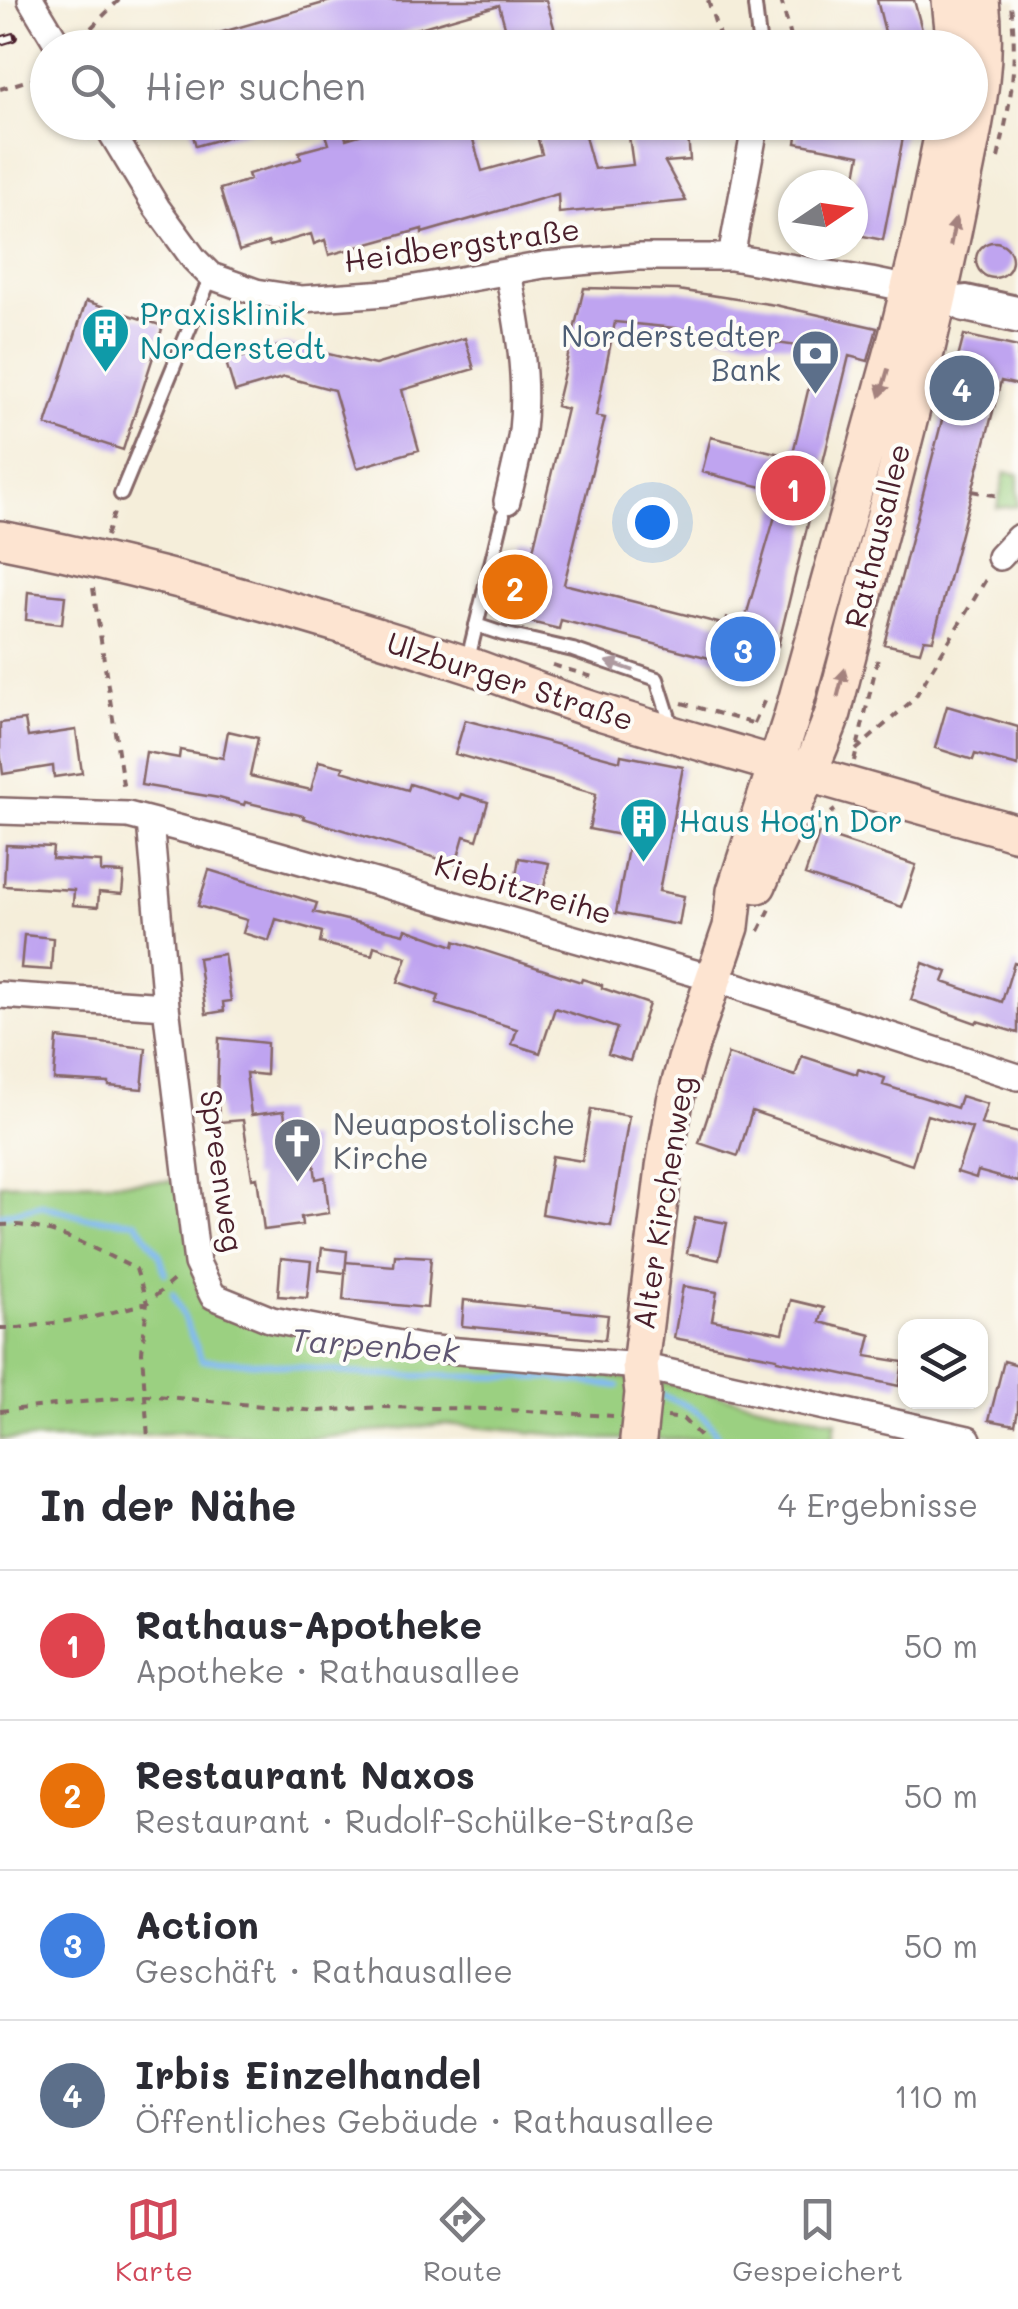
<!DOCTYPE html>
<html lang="de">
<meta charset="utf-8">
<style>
body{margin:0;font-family:Mali,sans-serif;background:#f7f7f7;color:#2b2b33}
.controls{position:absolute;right:30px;bottom:30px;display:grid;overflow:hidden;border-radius:20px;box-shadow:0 2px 8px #0004}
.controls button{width:90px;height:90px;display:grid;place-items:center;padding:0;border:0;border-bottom:2px solid #e1e1e2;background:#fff;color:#2b2b33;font:50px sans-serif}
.compass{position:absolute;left:778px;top:170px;width:90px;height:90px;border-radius:50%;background:#fff;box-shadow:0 2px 8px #0004;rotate:77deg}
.you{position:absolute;left:652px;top:522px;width:35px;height:35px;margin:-25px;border:8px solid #fff;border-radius:50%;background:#1a73e8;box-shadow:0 0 0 15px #1a73e833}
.badge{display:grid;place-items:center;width:65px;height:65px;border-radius:50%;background:#d1495b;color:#fff;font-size:32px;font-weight:700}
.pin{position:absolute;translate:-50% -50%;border:5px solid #fff;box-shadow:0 2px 10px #0006}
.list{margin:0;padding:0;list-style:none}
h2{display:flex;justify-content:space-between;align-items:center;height:130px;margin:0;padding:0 40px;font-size:42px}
h2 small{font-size:32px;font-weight:400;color:#7c7c81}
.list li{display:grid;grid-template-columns:65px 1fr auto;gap:30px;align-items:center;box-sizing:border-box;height:150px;padding:0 40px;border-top:2px solid #e1e1e2}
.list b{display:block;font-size:38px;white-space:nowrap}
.list p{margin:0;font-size:32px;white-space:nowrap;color:#7c7c81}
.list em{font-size:32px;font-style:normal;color:#7c7c81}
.icon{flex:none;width:55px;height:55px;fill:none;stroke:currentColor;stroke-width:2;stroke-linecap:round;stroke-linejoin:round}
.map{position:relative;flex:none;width:1018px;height:1439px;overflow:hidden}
.search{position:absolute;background:#fff;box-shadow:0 2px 8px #0004;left:30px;right:30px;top:30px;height:110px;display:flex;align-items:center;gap:25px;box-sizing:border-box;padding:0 35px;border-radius:55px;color:#7c7c81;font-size:38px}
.sheet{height:730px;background:#fff}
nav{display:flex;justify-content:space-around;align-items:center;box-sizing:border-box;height:140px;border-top:2px solid #e1e1e2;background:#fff;font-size:28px;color:#7c7c81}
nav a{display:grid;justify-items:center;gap:5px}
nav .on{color:#d1495b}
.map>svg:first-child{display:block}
.green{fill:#9bd081;stroke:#727856;stroke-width:2.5}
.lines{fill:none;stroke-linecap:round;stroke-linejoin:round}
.stream{stroke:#82baf2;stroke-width:6}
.building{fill:#bfa4f0;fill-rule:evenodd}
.service-casing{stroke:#866768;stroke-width:18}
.minor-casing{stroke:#866768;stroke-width:30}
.secondary-casing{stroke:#866768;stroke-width:40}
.path{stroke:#866768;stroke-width:4;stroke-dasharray:8 8;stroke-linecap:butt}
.service{stroke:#fff;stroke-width:12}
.minor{stroke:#fff;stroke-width:25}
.secondary{stroke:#fde4d1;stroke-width:35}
.rail-casing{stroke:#4a1f2b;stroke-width:10}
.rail{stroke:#fdfcf7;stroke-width:6;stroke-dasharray:19;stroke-linecap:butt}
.oneway{fill:#a4827e}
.oneway2{fill:#ae9aa0}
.labels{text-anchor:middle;stroke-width:8;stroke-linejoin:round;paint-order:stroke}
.street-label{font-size:30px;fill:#4a1f2b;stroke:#fdfcf7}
.culture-label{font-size:30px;fill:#0d838f;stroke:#fdfcf7;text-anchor:start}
.service-label{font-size:30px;fill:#4e5e75;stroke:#fdfcf7;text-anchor:end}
.worship-label{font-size:30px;fill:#5b616d;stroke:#fdfcf7;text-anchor:start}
.water-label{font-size:32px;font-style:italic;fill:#5e5571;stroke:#fdfcf7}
</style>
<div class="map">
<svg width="1018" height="1439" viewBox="0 0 1018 1439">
<rect width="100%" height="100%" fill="#fdfcf7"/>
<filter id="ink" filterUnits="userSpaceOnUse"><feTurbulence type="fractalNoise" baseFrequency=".01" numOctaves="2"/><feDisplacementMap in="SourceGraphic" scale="20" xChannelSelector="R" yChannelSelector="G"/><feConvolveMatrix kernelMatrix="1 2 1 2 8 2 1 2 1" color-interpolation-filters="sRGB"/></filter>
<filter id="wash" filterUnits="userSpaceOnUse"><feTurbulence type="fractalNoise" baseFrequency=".0048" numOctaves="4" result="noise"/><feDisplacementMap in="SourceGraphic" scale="40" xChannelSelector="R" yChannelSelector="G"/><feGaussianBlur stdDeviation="2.25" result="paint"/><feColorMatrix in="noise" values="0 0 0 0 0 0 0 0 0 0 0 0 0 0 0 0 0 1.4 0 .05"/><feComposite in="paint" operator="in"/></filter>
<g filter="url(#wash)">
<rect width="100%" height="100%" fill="#f5eeda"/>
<path class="green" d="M 1005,472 L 1018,474 L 1018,506 L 997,508 Z
M 179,1181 L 202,1307 L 371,1349 L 655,1381 L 836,1421 L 833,1439 L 601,1439 L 444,1424 L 307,1439 L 184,1432 L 90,1439 L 0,1439 L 0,1184 Z"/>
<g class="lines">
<path class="stream" d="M 0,1215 L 42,1205 L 84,1217 L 136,1222 L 160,1255 L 165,1273
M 173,1293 L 202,1360 L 265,1363 L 367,1375 L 546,1378 L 618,1386
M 663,1396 C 692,1407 704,1411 719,1439"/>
</g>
<g id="blocks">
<path class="building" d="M 334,0 L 546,0 L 560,48 L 511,48 L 499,5 L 350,48 L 184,48 L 184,43 Z
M 877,0 L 914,0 L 926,45 L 917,48 L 889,48 Z
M 189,122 L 261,122 L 262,127 L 196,146 Z
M 322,122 L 341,122 L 346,139 L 403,122 L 468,122 L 482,171 L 542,154 L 533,122 L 581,122 L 594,169 L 633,165 L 627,122 L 687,122 L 690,160 L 665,162 L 686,201 L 559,213 L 558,194 L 422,233 L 422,229 L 329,255 L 325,240 L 314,244 L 311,234 L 270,246 L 268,242 L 239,251 L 220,189 L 250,180 L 248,174 L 301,159 L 299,152 L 329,144 Z
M 799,122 L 906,122 L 883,240 L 853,234 L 853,192 L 860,155 L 796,143 Z
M976 260a18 18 0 1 1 36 0a18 18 0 1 1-36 0Z
M 584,288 L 678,290 L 775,305 L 877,328 L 868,361 L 849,356 L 778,646 L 768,644 L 762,666 L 718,655 L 717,660 L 561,620 L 559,629 L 502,615 L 518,546 L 533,550 L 567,409 L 556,406 ZM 615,322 L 675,328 L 818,349 L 792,457 L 711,437 L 702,472 L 782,492 L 744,623 L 727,618 L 726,625 L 564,584 L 605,418 L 596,416 Z
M 86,301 L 163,326 L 123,450 L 46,425 Z
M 964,335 L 1018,347 L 1018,385 L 1001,381 L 933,640 L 924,639 L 920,652 L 884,644 Z
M 465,338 L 474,369 L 402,390 L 419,450 L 357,468 L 334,390 L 285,377 L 235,392 L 226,362 L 286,344 L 375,365 Z
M 28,592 L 65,596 L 62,624 L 26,620 Z
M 947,706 L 1018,727 L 1018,766 L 975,754 L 973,760 L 935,748 Z
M 25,720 L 28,737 L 76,730 L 82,773 L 54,777 L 53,766 L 3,774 L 0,752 L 0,723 Z
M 465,720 L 620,761 L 621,755 L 683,767 L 659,891 L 684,896 L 679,925 L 616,913 L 630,837 L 589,829 L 596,794 L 455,754 Z
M 228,731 L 258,738 L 250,776 L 311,790 L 319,761 L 344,767 L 342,771 L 408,790 L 410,784 L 459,799 L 461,794 L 488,802 L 477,840 L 464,836 L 456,864 L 303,818 L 304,816 L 245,802 L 244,805 L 219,798 L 141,785 L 146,752 L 179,758 L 180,750 L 223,758 Z
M 819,833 L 916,865 L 902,907 L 805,875 Z
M 6,845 L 53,847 L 52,859 L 101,862 L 101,872 L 124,873 L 122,894 L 99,892 L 98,907 L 73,905 L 74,890 L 4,886 Z
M 519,858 L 549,863 L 544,887 L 515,882 Z
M 209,870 L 317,903 L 314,912 L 404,934 L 406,929 L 454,946 L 455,941 L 581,982 L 582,979 L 602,985 L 602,988 L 649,1004 L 630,1061 L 608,1054 L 617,1028 L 555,1008 L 540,1053 L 512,1044 L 517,1029 L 436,1004 L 439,996 L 398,982 L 407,957 L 374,946 L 372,955 L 320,943 L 322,932 L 276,919 L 269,941 L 243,933 L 247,920 L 198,906 Z
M 24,935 L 53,938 L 51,970 L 21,968 Z
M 224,954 L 231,1001 L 223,1002 L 224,1011 L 206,1014 L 198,958 Z
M 923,963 L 947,972 L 943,982 L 1002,1002 L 1014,963 L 1018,964 L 1018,1033 L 977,1021 L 976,1023 L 911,1000 Z
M 57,1038 L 146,1048 L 142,1089 L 109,1086 L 109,1083 L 54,1080 Z
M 219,1038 L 267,1043 L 266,1075 L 246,1073 L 251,1115 L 284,1111 L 288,1142 L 311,1139 L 316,1179 L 325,1177 L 329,1213 L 301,1217 L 302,1225 L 264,1230 L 257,1177 L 252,1178 L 243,1120 L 220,1122 L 217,1097 Z
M 728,1054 L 795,1076 L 802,1056 L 857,1074 L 858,1069 L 885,1078 L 883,1085 L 957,1108 L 961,1096 L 987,1104 L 981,1124 L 1018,1133 L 1018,1182 L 978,1171 L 976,1178 L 957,1172 L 972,1128 L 927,1115 L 912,1165 L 752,1111 L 738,1156 L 699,1143 Z
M 591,1109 L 629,1116 L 611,1226 L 542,1214 L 552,1156 L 582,1161 Z
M 695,1217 L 727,1223 L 719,1260 L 687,1253 Z
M 322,1248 L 347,1251 L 345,1273 L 319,1270 Z
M 395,1255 L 431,1257 L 427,1308 L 343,1300 L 346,1262 L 394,1266 Z
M 281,1258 L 311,1261 L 307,1298 L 278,1296 Z
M 683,1286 L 717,1292 L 712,1320 L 783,1333 L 791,1300 L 824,1308 L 820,1322 L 871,1335 L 866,1356 L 903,1362 L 899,1386 L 777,1360 L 777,1358 L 674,1338 Z
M 464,1300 L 608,1315 L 605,1340 L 462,1326 Z
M 1004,1361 L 1018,1365 L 1018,1410 L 1015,1425 L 989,1420 Z"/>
</g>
</g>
<g filter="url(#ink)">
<use href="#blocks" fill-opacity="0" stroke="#866768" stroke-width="2.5"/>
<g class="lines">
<defs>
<path id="service" d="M 755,6 L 760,48
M 947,294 L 967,292 L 1018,303
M 121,494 L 211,276
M 476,625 L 503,634 L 573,650 L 657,679 L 672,727
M 467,663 L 503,515"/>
<path id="minor" d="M 31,0 L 60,48
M 105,122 L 157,208 L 194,259 L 211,276 L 256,292 L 302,299 L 387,293 L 544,265 L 639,257 L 731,257 L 871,281 L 939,295 L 963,308 L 1018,320
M 731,257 L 756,122
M 507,501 C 512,479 519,454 522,431 C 528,378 518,324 508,272
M 1000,557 L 1018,538
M 0,811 L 128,815 L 259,849 L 712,978 L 1018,1077
M 150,821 L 166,1006 L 197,1263 L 213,1296 L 272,1320 L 422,1348 L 640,1366 L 968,1439
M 0,995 L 166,1006"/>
<path id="secondary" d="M 950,0 L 955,48
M 0,539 C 158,570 315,615 468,665 C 513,681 558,699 603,713 C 741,756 879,794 1018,833
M 758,885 C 782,828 812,772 833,713 C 876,543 925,375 959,203 C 972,133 990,72 981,0
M 638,1439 L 643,1393 L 640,1366 L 664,1167 L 675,1101 L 686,1060 L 731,927 L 735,891 L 792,716 L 897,336 L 923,231 L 945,122"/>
</defs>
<use href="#service" class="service-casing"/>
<use href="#minor" class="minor-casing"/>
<use href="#secondary" class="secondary-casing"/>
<path class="path" d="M 708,0 L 723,48
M 82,41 L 92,27 L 119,0
M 778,48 L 791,37 L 781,0
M 0,89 L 48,74
M 998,158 C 1011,101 1018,63 1011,5
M 972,491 L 999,496
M 106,536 L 116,507
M 93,588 L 124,791
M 553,665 L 596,678
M 682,703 L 759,725
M 754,723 L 767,695
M 856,750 L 914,699 L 988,576
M 854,761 L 878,658
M 818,822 L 835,810
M 759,931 L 770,909
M 0,1225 C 49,1222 93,1249 136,1269 L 147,1303 L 142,1352 L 148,1439
M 0,1328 L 19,1328 L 94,1317 L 147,1303 L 177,1277
M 0,1411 L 146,1395 L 317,1411 L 383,1407 L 490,1409 L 613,1416
M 667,1417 L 683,1419 L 703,1439"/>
<use href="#service" class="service"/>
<use href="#minor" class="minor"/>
<use href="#secondary" class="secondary"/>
<defs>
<path id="rail" d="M 0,41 L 13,37"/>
</defs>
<use href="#rail" class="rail-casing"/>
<use href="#rail" class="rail"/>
</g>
<defs><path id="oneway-solid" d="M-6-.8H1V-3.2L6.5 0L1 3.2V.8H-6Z" transform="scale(2.5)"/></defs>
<g class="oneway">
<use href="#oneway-solid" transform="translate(953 232) rotate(-79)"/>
<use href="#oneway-solid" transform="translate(884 383) rotate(106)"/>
<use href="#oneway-solid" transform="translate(841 683) rotate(-76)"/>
</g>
<use class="oneway2" href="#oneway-solid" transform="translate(620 666) rotate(-161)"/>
</g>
<defs>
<symbol id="building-pin" viewBox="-11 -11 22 30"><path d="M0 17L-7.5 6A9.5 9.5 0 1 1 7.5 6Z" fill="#0f9aa8" stroke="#fdfcf7"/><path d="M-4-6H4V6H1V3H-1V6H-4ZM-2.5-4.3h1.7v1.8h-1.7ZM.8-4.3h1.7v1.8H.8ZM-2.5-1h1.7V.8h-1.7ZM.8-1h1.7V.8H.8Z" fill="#fff"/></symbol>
<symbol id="bank-pin" viewBox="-11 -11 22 30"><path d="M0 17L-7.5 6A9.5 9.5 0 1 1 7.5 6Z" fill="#5c6f8a" stroke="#fdfcf7"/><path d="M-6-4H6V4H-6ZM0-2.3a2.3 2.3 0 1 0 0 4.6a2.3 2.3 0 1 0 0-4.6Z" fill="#fff"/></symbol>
<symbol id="church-pin" viewBox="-11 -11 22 30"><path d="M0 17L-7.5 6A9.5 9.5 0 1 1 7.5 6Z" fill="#6b7280" stroke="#fdfcf7"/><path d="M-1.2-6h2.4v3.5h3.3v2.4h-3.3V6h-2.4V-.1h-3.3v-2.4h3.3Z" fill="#fff"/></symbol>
</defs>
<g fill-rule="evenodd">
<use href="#building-pin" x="78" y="304" width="55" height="75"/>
<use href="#bank-pin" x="788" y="326" width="55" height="75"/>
<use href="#building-pin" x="616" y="794" width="55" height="75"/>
<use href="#church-pin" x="270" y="1114" width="55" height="75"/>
</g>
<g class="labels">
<g class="street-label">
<text transform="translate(462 246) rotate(-8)" y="10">Heidbergstraße</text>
<text transform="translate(878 536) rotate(-76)" y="10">Rathausallee</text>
<text transform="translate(510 682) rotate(18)" y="10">Ulzburger Straße</text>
<text transform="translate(523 890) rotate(16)" y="10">Kiebitzreihe</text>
<text transform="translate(221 1171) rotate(82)" y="10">Spreenweg</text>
<text transform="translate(664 1203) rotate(-81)" y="10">Alter Kirchenweg</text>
</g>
<g class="culture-label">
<text x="140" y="325">Praxisklinik<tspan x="140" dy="34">Norderstedt</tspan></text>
<text x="679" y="832">Haus Hog'n Dor</text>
</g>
<g class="service-label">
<text x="781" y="347">Norderstedter<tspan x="781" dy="34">Bank</tspan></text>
</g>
<g class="worship-label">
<text x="333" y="1135">Neuapostolische<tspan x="333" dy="34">Kirche</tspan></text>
</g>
<g class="water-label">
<text transform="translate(375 1346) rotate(4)" y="11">Tarpenbek</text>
</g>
</g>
</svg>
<div class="controls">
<button><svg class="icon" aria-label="layers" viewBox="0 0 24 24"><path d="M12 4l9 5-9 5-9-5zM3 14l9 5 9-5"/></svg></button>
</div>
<svg class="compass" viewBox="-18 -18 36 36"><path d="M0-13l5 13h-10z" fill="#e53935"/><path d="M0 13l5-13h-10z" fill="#7c7c81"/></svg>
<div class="you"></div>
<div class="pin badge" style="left:793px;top:488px;background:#e0444e">1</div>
<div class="pin badge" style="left:515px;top:587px;background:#e8710a">2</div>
<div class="pin badge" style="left:743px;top:649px;background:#3f7fe0">3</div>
<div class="pin badge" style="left:962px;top:388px;background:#5c6f8a">4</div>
<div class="search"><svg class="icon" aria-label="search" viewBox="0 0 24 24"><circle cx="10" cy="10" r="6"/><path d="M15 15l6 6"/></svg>Hier suchen</div>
</div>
<section class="sheet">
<h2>In der Nähe<small>4 Ergebnisse</small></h2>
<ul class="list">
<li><span class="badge" style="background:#e0444e">1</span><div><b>Rathaus-Apotheke</b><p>Apotheke · Rathausallee</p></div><em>50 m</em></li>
<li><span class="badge" style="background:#e8710a">2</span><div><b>Restaurant Naxos</b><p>Restaurant · Rudolf-Schülke-Straße</p></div><em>50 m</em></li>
<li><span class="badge" style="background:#3f7fe0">3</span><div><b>Action</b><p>Geschäft · Rathausallee</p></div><em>50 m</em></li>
<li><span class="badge" style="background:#5c6f8a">4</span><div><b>Irbis Einzelhandel</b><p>Öffentliches Gebäude · Rathausallee</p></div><em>110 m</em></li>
</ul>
</section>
<nav>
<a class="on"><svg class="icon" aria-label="map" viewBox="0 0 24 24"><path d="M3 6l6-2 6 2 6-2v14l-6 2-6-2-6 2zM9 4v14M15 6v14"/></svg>Karte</a>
<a><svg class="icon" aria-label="directions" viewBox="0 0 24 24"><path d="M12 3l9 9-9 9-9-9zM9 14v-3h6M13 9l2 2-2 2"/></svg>Route</a>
<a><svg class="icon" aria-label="saved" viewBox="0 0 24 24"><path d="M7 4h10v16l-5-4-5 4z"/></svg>Gespeichert</a>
</nav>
